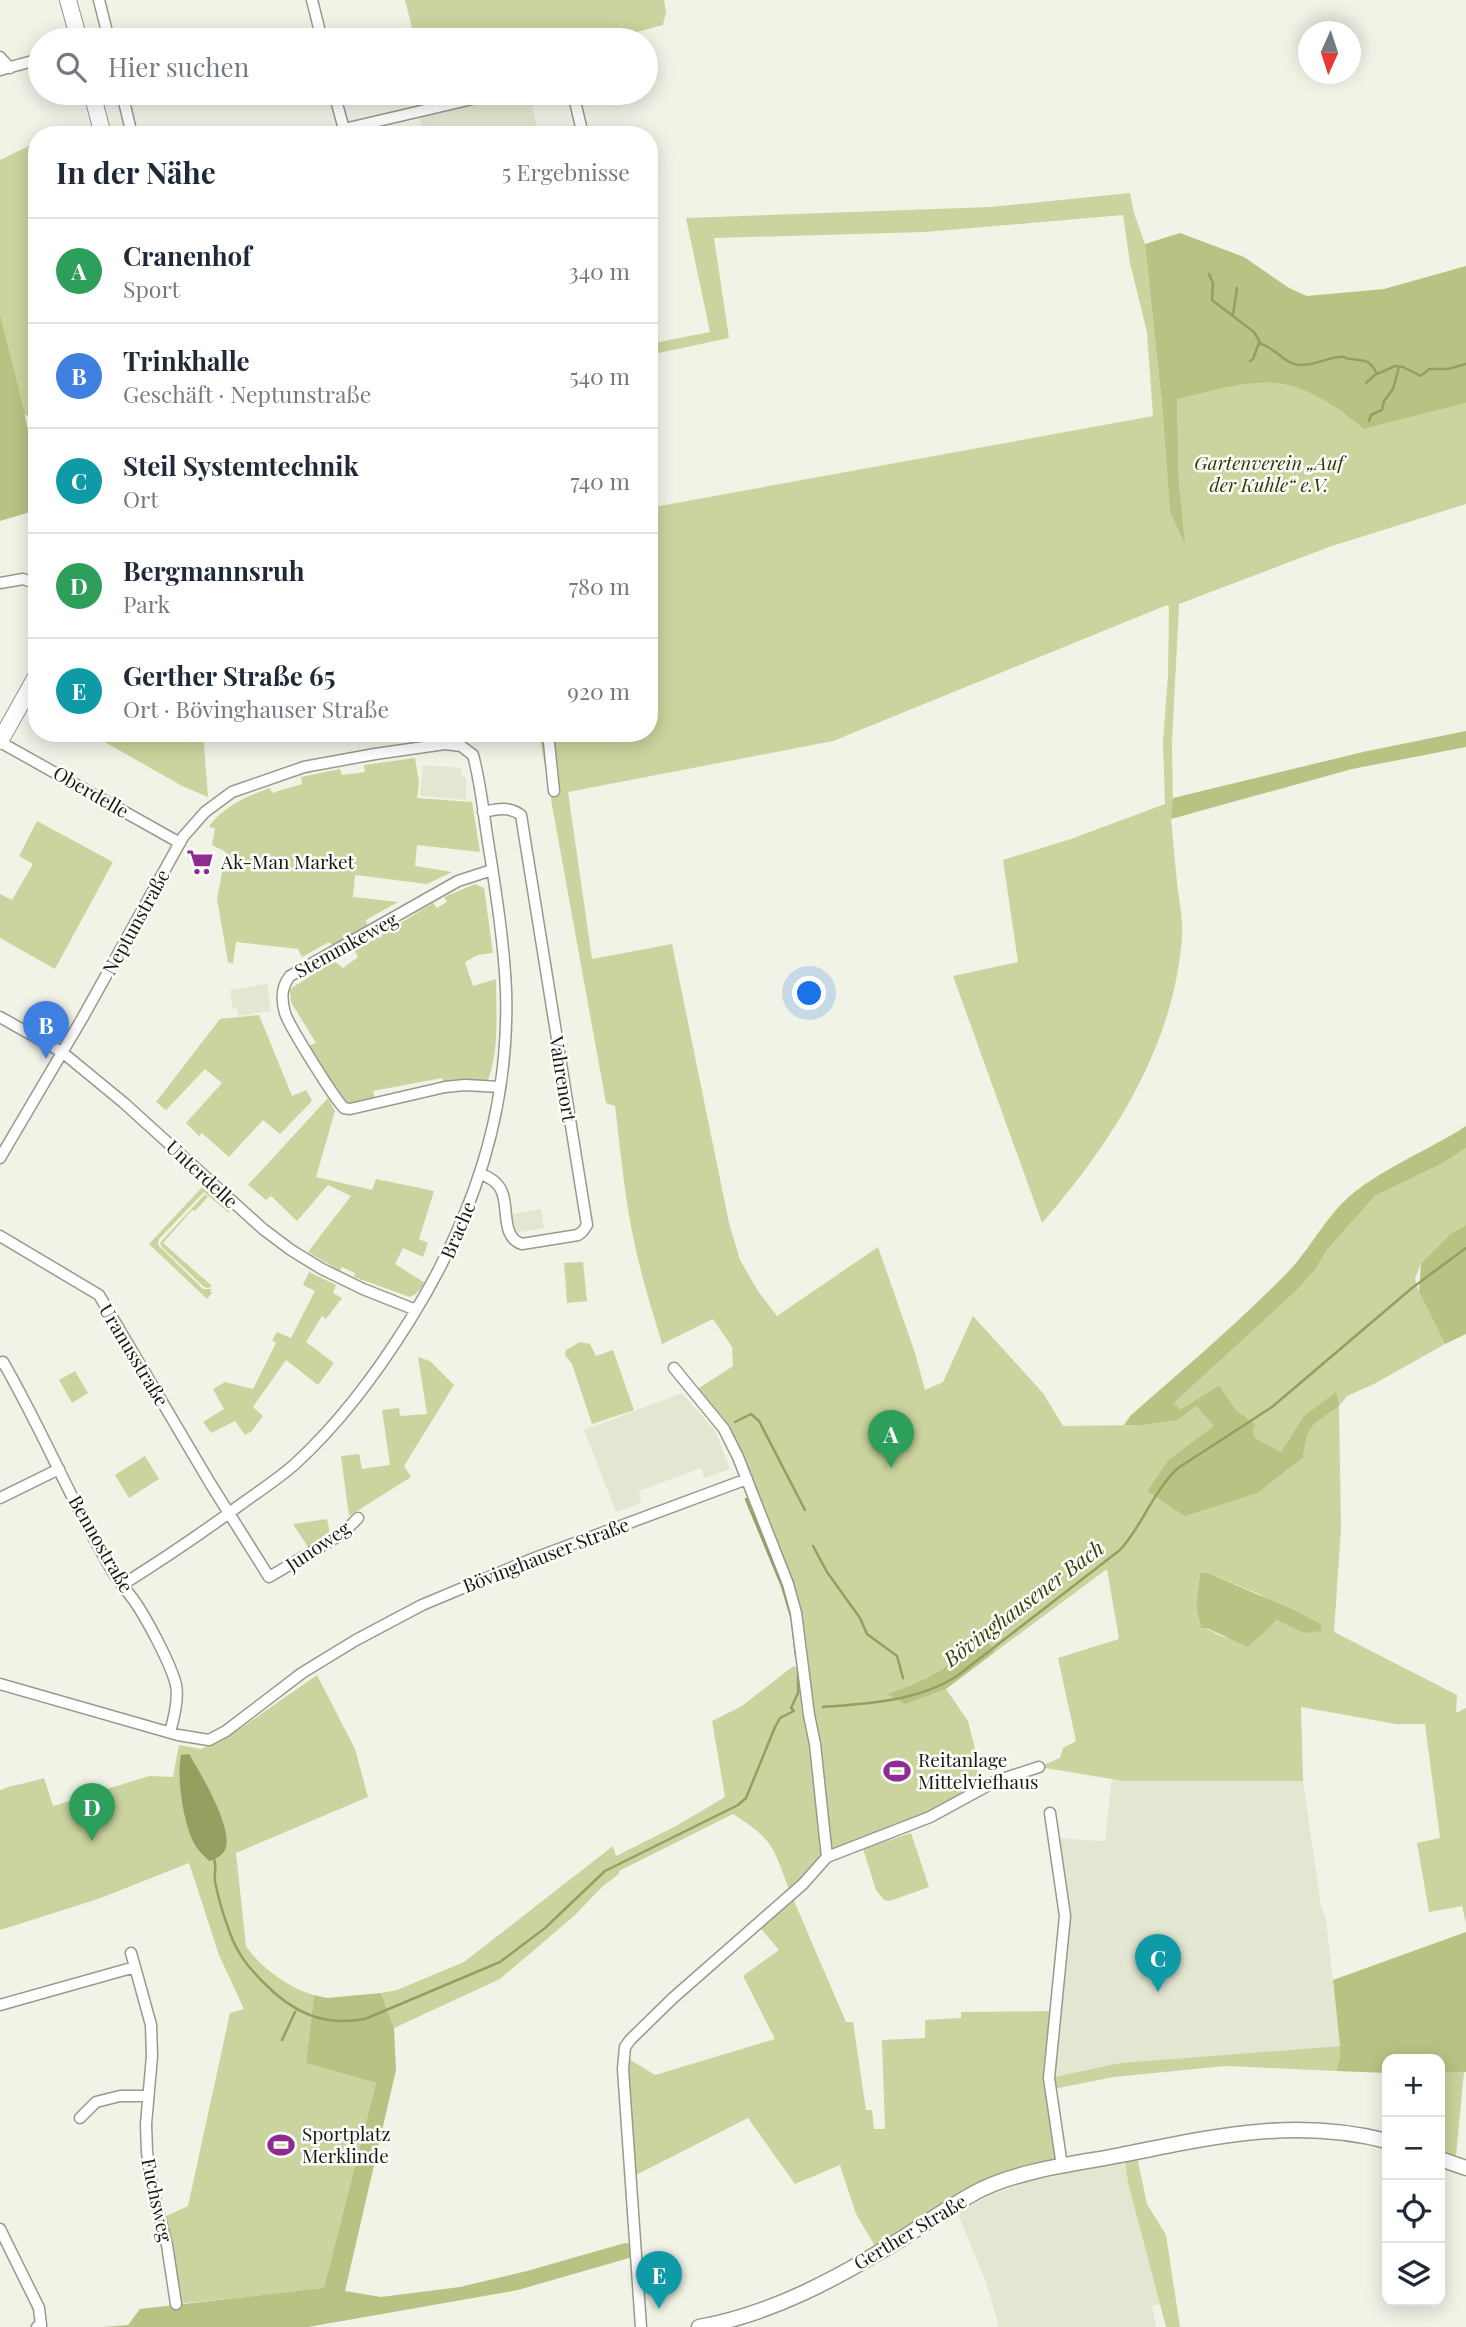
<!DOCTYPE html>
<html lang="de">
<meta charset="utf-8">
<style>
body{margin:0;font-family:"Playfair Display",serif;background:#f2f2f3;color:#1f2937}
.controls{position:absolute;right:21px;bottom:21px;display:grid;overflow:hidden;border-radius:14px;box-shadow:0 4px 18px #0003}
.controls button{width:63px;height:63px;display:grid;place-items:center;padding:0;border:0;border-bottom:2px solid #e0e1e3;background:#fff;color:#1f2937;font:35px sans-serif}
.compass{position:absolute;left:1298px;top:21px;width:63px;height:63px;border-radius:50%;background:#fff;box-shadow:0 4px 18px #0003;rotate:183deg}
.you{position:absolute;left:810px;top:994px;width:24px;height:24px;margin:-18px;border:5px solid #fff;border-radius:50%;background:#1a73e8;box-shadow:0 0 0 10px #1a73e833}
.badge{display:grid;place-items:center;width:46px;height:46px;border-radius:50%;background:#2563eb;color:#fff;font-size:23px;font-weight:700}
.pin{position:absolute;translate:-50% -58px;filter:drop-shadow(0 2px 4px #0008)}
.pin::after{content:'';position:absolute;top:37px;width:24px;height:21px;background:inherit;clip-path:polygon(0 0,100% 0,50% 100%)}
.list{margin:0;padding:0;list-style:none}
h2{display:flex;justify-content:space-between;align-items:center;height:91px;margin:0;padding:0 28px;font-size:30px}
h2 small{font-size:23px;font-weight:400;color:#747a83}
.list li{display:grid;grid-template-columns:46px 1fr auto;gap:21px;align-items:center;box-sizing:border-box;height:105px;padding:0 28px;border-top:2px solid #e0e1e3}
.list b{display:block;font-size:26px;white-space:nowrap}
.list p{margin:0;font-size:23px;white-space:nowrap;color:#747a83}
.list em{font-size:23px;font-style:normal;color:#747a83}
.icon{flex:none;width:38px;height:38px;fill:none;stroke:currentColor;stroke-width:2;stroke-linecap:round;stroke-linejoin:round}
.map{position:relative;flex:none;width:1466px;height:2327px;overflow:hidden}
.search{position:absolute;background:#fff;box-shadow:0 4px 18px #0003;left:28px;top:28px;width:630px;height:77px;display:flex;align-items:center;gap:18px;box-sizing:border-box;padding:0 24px;border-radius:38px;color:#747a83;font-size:26px}
.panel{position:absolute;background:#fff;box-shadow:0 4px 18px #0003;left:28px;top:126px;width:630px;height:616px;border-radius:28px}
.map>svg:first-child{display:block}
.built{fill:#e3e7d2}
.green{fill:#cbd49e;fill-rule:evenodd}
.forest{fill:#b9c283}
.water{fill:#969e60}
.lines{fill:none;stroke-linecap:round;stroke-linejoin:round}
.stream{stroke:#969e60;stroke-width:2.5}
.street-casing{stroke:#989a8e;stroke-width:13}
.secondary-casing{stroke:#989a8e;stroke-width:17}
.primary-casing{stroke:#989a8e;stroke-width:18}
.street{stroke:#fff;stroke-width:10}
.secondary{stroke:#fff;stroke-width:14}
.primary{stroke:#fff;stroke-width:16}
.labels{text-anchor:middle;stroke-width:5;stroke-linejoin:round;paint-order:stroke}
.park-label{font-size:19px;font-style:italic;fill:#343806;stroke:#fefffa}
.street-label{font-size:19px;fill:#181914;stroke:#fefffa}
.poi-label{font-size:19px;fill:#181914;stroke:#fefffa;text-anchor:start}
.water-label{font-size:21px;font-style:italic;fill:#3b4110;stroke:#fefffa}
</style>
<div class="map">
<svg width="1466" height="2327" viewBox="0 0 1466 2327">
<rect width="100%" height="100%" fill="#f0f3e6"/>
<path class="built" d="M 522,93 L 529,93 L 539,135 L 424,135 L 419,118 Z
M 423,765 L 462,768 L 461,776 L 466,777 L 466,800 L 420,796 Z
M 267,984 L 271,1011 L 238,1016 L 237,1008 L 233,1009 L 230,990 Z
M 541,1209 L 544,1228 L 515,1233 L 512,1214 Z
M 682,1393 L 716,1432 L 730,1469 L 704,1478 L 701,1468 L 639,1491 L 641,1503 L 616,1512 L 584,1430 Z
M 1112,1777 L 1124,1781 L 1303,1781 L 1321,1906 L 1326,1919 L 1340,2046 L 1120,2063 L 1049,2078 L 1065,1916 L 1054,1838 L 1105,1841 Z
M 1125,2161 L 1128,2183 L 1160,2304 L 1152,2306 L 1156,2327 L 999,2327 L 986,2282 L 957,2212 L 991,2195 L 1023,2183 Z"/>
<path class="green" d="M 405,0 L 664,0 L 666,12 L 663,25 L 606,40 L 415,40 Z
M 37,142 L 37,417 L 24,415 L 0,313 L 0,160 Z
M 1130,193 L 1134,213 L 1145,244 L 1162,405 L 1170,513 L 1184,541 L 1179,484 L 1177,399 C 1213,392 1258,375 1295,387 C 1321,394 1343,412 1364,429 L 1466,403 L 1466,504 L 1329,547 L 1179,604 L 1172,742 L 1173,809 L 1171,819 C 1173,840 1175,862 1177,883 C 1179,900 1183,918 1182,936 C 1175,1045 1112,1143 1042,1223 L 953,976 L 1018,962 L 1003,860 L 1071,839 L 1165,804 L 1163,742 L 1168,675 L 1169,607 L 1167,605 L 833,741 L 568,792 L 592,959 L 672,944 L 729,1223 L 740,1260 L 758,1291 L 777,1316 L 878,1247 L 915,1353 L 925,1390 L 943,1382 L 973,1316 L 1043,1393 L 1063,1426 L 1141,1425 L 1196,1406 L 1215,1426 L 1168,1460 L 1147,1491 L 1160,1499 L 1285,1472 L 1303,1458 L 1305,1435 L 1310,1427 L 1303,1417 L 1281,1452 L 1254,1437 L 1253,1428 L 1255,1425 L 1237,1411 L 1219,1385 L 1179,1411 L 1174,1403 L 1296,1291 L 1315,1270 L 1327,1250 L 1375,1196 L 1443,1163 L 1466,1148 L 1466,1225 L 1450,1234 L 1421,1263 L 1415,1279 L 1419,1292 L 1445,1344 L 1374,1384 L 1347,1396 L 1339,1406 L 1341,1529 L 1334,1632 L 1457,1695 L 1456,1713 L 1466,1708 L 1466,1924 L 1462,1906 L 1429,1912 L 1417,1843 L 1440,1838 L 1425,1724 L 1396,1724 L 1301,1707 L 1303,1781 L 1124,1781 L 1039,1767 L 1060,1758 L 1063,1748 L 1076,1741 L 1058,1658 L 1119,1639 L 1107,1569 L 995,1652 L 984,1637 C 949,1665 932,1679 888,1694 L 905,1703 L 946,1689 L 968,1721 L 976,1753 L 978,1790 L 965,1798 L 846,1848 L 791,1894 L 846,2022 L 853,2022 L 866,2110 L 872,2110 L 874,2129 L 885,2129 L 882,2040 L 925,2038 L 925,2020 L 961,2018 L 961,2012 L 1054,2011 L 1049,2078 L 1120,2063 L 1340,2046 L 1340,2056 L 1336,2071 L 1225,2066 L 1114,2077 L 1048,2090 L 1059,2159 L 1021,2174 L 878,2251 L 856,2214 L 840,2165 L 795,2184 L 748,2118 L 632,2177 L 624,2056 L 655,2075 L 775,2039 L 743,1976 L 779,1950 L 757,1924 L 791,1894 C 773,1849 776,1841 733,1814 L 619,1871 L 619,1874 L 603,1886 L 574,1916 L 500,1979 L 394,2028 L 381,1993 L 397,1990 L 464,1962 L 613,1846 L 616,1856 L 676,1826 L 725,1797 L 712,1721 L 742,1706 L 792,1667 L 803,1665 L 796,1613 L 738,1457 L 693,1392 L 733,1366 L 732,1347 L 713,1319 L 662,1344 C 653,1313 643,1282 636,1250 C 625,1203 621,1154 615,1106 L 606,1103 L 539,733 L 649,733 L 649,508 L 1153,416 L 1147,332 L 1130,263 L 1123,215 L 925,232 L 714,238 L 729,338 L 649,355 L 649,344 L 710,332 L 686,218 L 990,207 ZM 1200,1573 L 1208,1573 L 1261,1595 L 1303,1633 L 1278,1620 C 1264,1631 1248,1641 1229,1638 C 1219,1637 1212,1629 1201,1628 L 1196,1607 Z
M 89,733 L 203,733 L 208,797 L 182,786 Z
M 415,758 L 419,782 L 417,798 L 472,802 L 480,852 L 417,845 L 415,866 L 452,872 L 427,884 L 355,875 L 353,897 L 398,902 L 366,920 L 368,929 L 336,948 L 329,942 L 302,957 L 298,949 L 236,942 L 233,964 L 228,962 L 217,899 L 226,852 L 212,845 L 215,829 L 209,826 C 226,805 245,797 270,788 L 272,793 L 302,784 L 301,777 L 340,769 L 342,775 L 365,772 L 364,765 Z
M 37,821 L 113,862 L 55,969 L 0,938 L 0,894 L 12,900 L 33,864 L 19,856 Z
M 475,884 L 484,888 L 493,953 L 478,955 L 465,962 L 473,986 L 496,979 C 496,1012 500,1054 486,1085 L 444,1084 L 442,1078 L 373,1091 L 375,1098 L 353,1105 L 343,1101 L 308,1046 L 316,1043 L 291,1002 L 290,989 L 334,961 L 343,968 L 358,957 L 355,951 L 433,903 L 437,908 L 447,902 L 444,897 Z
M 259,1015 L 292,1096 L 306,1090 L 312,1101 L 280,1134 L 263,1120 L 229,1157 L 202,1133 L 199,1136 L 186,1123 L 222,1083 L 205,1069 L 166,1110 L 156,1102 L 220,1019 Z
M 328,1098 L 335,1111 L 316,1177 L 372,1190 L 376,1179 L 434,1191 L 419,1239 L 428,1243 L 423,1257 L 403,1248 L 395,1264 L 425,1283 L 416,1294 L 410,1297 L 354,1277 L 355,1273 L 342,1267 L 340,1271 L 308,1252 L 351,1196 L 328,1185 L 297,1221 L 271,1196 L 266,1200 L 248,1185 Z
M 205,1184 L 229,1208 L 229,1213 L 204,1192 L 159,1239 L 158,1245 L 203,1289 L 212,1289 L 210,1291 L 212,1293 L 207,1299 L 149,1244 Z
M 205,1194 L 208,1197 L 195,1211 L 192,1210 L 163,1243 L 212,1286 L 208,1288 L 204,1287 L 162,1247 L 160,1243 Z
M 583,1262 L 587,1301 L 567,1303 L 564,1263 Z
M 309,1272 L 336,1285 L 333,1293 L 342,1298 L 326,1319 L 322,1316 L 306,1342 L 334,1363 L 318,1385 L 286,1360 L 253,1407 L 263,1416 L 252,1431 L 245,1435 L 235,1421 L 211,1433 L 203,1422 L 224,1409 L 213,1389 L 225,1382 L 253,1389 L 276,1343 L 272,1340 L 277,1332 L 291,1338 L 315,1291 L 303,1285 Z
M 580,1342 L 590,1344 L 596,1356 L 613,1350 L 634,1410 L 592,1424 L 572,1364 L 565,1355 L 566,1350 Z
M 418,1357 L 430,1361 L 454,1385 L 404,1466 L 411,1477 L 349,1516 L 341,1456 L 359,1454 L 362,1469 L 390,1465 L 382,1410 L 399,1408 L 400,1416 L 427,1414 Z
M 75,1371 L 88,1393 L 72,1403 L 59,1380 Z
M 145,1456 L 159,1479 L 129,1498 L 115,1475 Z
M 327,1519 L 331,1538 L 310,1550 L 293,1524 Z
M 317,1675 L 355,1749 L 368,1797 L 236,1853 L 246,1946 C 260,1967 289,1988 314,1995 L 306,2063 L 376,2083 L 324,2289 L 176,2304 L 160,2219 L 188,2206 L 230,2013 L 244,2009 L 219,1955 L 189,1863 L 98,1899 L 0,1930 L 0,1790 C 15,1784 29,1783 44,1778 L 53,1806 L 149,1776 L 173,1777 L 179,1745 L 201,1749 L 231,1735 Z
M 911,1833 L 929,1887 L 890,1901 L 884,1900 L 876,1890 L 863,1849 Z
M 1464,2072 L 1456,2156 L 1440,2151 L 1440,2073 Z
M 1137,2156 L 1147,2204 L 1166,2235 L 1180,2327 L 1166,2327 L 1128,2183 L 1125,2161 Z"/>
<path class="forest" d="M 1180,233 L 1244,257 L 1289,288 L 1307,296 L 1384,289 L 1466,266 L 1466,403 L 1364,429 C 1343,412 1321,395 1295,387 C 1258,375 1213,392 1177,399 L 1179,484 L 1185,544 L 1170,513 L 1162,405 L 1145,244 Z
M 0,313 C 14,375 37,445 37,510 L 0,521 Z
M 1466,731 L 1466,747 L 1352,769 L 1171,819 L 1173,798 L 1363,752 Z
M 1466,1126 L 1466,1148 L 1443,1163 L 1375,1196 L 1327,1250 L 1315,1270 L 1296,1291 L 1174,1403 L 1180,1410 L 1219,1385 L 1237,1411 L 1256,1425 L 1253,1428 L 1254,1437 L 1281,1452 L 1303,1417 L 1336,1392 L 1339,1406 C 1311,1426 1307,1423 1303,1458 L 1257,1493 L 1185,1516 L 1147,1491 L 1168,1460 L 1214,1426 L 1196,1406 L 1177,1420 L 1141,1425 L 1124,1425 L 1131,1415 C 1184,1369 1238,1323 1288,1272 C 1311,1248 1326,1216 1352,1194 C 1387,1166 1429,1150 1466,1126 Z
M 1466,1225 L 1466,1334 L 1445,1344 L 1419,1292 L 1421,1263 L 1450,1234 Z
M 1200,1573 L 1208,1573 L 1298,1612 L 1320,1624 L 1322,1631 L 1303,1633 L 1277,1620 L 1248,1647 L 1209,1629 L 1201,1628 L 1196,1607 Z
M 984,1636 L 995,1652 L 946,1689 L 905,1704 L 887,1694 C 932,1679 949,1666 984,1636 Z
M 1466,1932 L 1466,2072 L 1440,2073 L 1440,2059 L 1387,2059 L 1387,2073 L 1336,2071 L 1340,2056 L 1340,2046 L 1333,1980 Z
M 381,1993 L 394,2028 L 396,2070 L 345,2291 L 381,2297 L 460,2287 L 527,2271 L 625,2243 L 636,2246 L 636,2256 L 518,2290 L 308,2327 L 102,2327 L 128,2325 L 140,2309 L 324,2288 L 376,2083 L 306,2063 L 314,1995 L 327,1998 Z"/>
<path class="water" d="M 189,1754 C 200,1772 232,1826 226,1847 C 224,1855 216,1859 209,1861 C 206,1857 200,1853 197,1848 C 184,1830 176,1777 181,1755 Z"/>
<g class="lines">
<path class="stream" d="M 1209,274 L 1213,283 L 1212,300 L 1254,332 L 1261,344 C 1276,348 1284,364 1300,365 C 1314,366 1326,358 1339,357 C 1349,356 1340,358 1350,359 C 1364,361 1369,358 1377,374 L 1395,366 L 1403,367 L 1421,376 L 1429,369 L 1448,369 L 1466,364
M 1233,315 L 1237,288
M 1250,361 L 1253,359 L 1259,343
M 1366,383 L 1376,374
M 1369,421 L 1371,415 L 1382,410 L 1384,401 L 1393,389 L 1399,367
M 735,1422 L 751,1414 L 759,1421 L 805,1510
M 746,1499 L 782,1586 L 792,1620 L 796,1656
M 813,1546 L 827,1572 L 860,1618 L 867,1634 L 897,1656 L 903,1678
M 823,1707 C 868,1704 918,1701 957,1676 L 1120,1550 C 1143,1525 1153,1491 1178,1468 L 1272,1407 L 1412,1288 L 1466,1248
M 214,1859 C 217,1867 214,1873 215,1881 C 218,1898 224,1917 230,1933 C 237,1953 248,1967 263,1982 C 292,2012 323,2027 365,2019 L 500,1962 L 545,1928 L 605,1871 L 738,1805 L 746,1798 L 775,1727 L 780,1718 L 794,1711 L 791,1708 L 798,1693 L 798,1671
M 282,2040 L 295,2012"/>
<defs>
<path id="street" d="M 99,0 L 109,40
M 312,0 L 322,40
M 0,57 L 10,68
M 0,70 L 40,59
M 122,93 L 132,135
M 334,93 L 344,129 L 343,134
M 573,93 L 583,135
M 344,129 L 498,93
M 0,583 L 23,579 L 37,584
M 548,733 L 554,791
M 0,742 L 180,843
M 492,870 L 458,881 L 290,976 C 281,987 281,999 285,1013 C 289,1026 334,1098 344,1108 L 350,1109 L 445,1087 L 465,1085 L 500,1087
M 0,1017 L 62,1052 L 124,1103 L 263,1229 L 291,1250 L 322,1269 L 363,1289 L 416,1310
M 0,1158 L 83,1017 L 183,837 L 205,812 L 232,792 L 304,767 L 375,754 L 445,744 L 461,746 L 473,755 C 482,788 484,821 490,854 C 497,899 504,945 506,990 C 510,1111 473,1219 410,1320 C 377,1373 341,1422 295,1464 C 278,1479 258,1492 240,1505 C 202,1533 162,1560 122,1585
M 481,1174 C 486,1176 492,1179 496,1183 C 513,1198 497,1236 522,1244 L 578,1235 L 583,1231 L 587,1225 L 521,815 C 508,806 498,809 483,812
M 0,1236 L 99,1295 L 210,1483 L 269,1577 L 342,1534 L 358,1518
M 0,1363 L 3,1362 C 43,1431 73,1506 114,1574 C 120,1583 127,1591 133,1599 C 146,1617 171,1664 176,1685 C 179,1699 174,1718 170,1732
M 674,1368 L 724,1429 L 738,1457 L 788,1584 L 796,1613 L 809,1715 L 815,1744 L 827,1857
M 0,1498 L 59,1469
M 0,1684 L 178,1735 L 209,1740 L 226,1731 L 302,1673 L 356,1640 L 422,1605 L 532,1559 L 747,1479
M 1050,1813 L 1065,1916 L 1049,2078 L 1062,2166
M 131,1953 L 135,1967
M 0,2005 L 135,1967 L 151,2025 L 152,2056 L 146,2124 L 147,2152 L 152,2187 L 167,2245 L 176,2304
M 80,2118 L 96,2102 L 120,2096 L 148,2096
M 0,2229 L 39,2308 L 41,2325 L 37,2327
M 641,2327 L 623,2069 L 625,2047 L 630,2040 L 673,1998 L 803,1884 L 827,1857 L 930,1817 L 996,1781 L 1039,1767"/>
<path id="secondary" d="M 1440,2159 L 1466,2168
M 699,2327 C 772,2314 838,2278 901,2239 C 928,2222 954,2203 982,2189 C 1025,2169 1075,2164 1121,2155 C 1212,2137 1294,2117 1387,2141"/>
<path id="primary" d="M 68,0 L 79,40
M 92,93 L 103,135
M 0,741 L 37,675"/>
</defs>
<use href="#street" class="street-casing"/>
<use href="#secondary" class="secondary-casing"/>
<use href="#primary" class="primary-casing"/>
<use href="#street" class="street"/>
<use href="#secondary" class="secondary"/>
<use href="#primary" class="primary"/>
</g>
<defs>
<symbol id="supermarket-bare" viewBox="-9 -9 18 18"><path d="M-6-5.5h2.5l.6 2H6L4.5 2H-2.5L-4.4-4H-6ZM-1.5 3.2a1.3 1.3 0 1 0 .1 0ZM3 3.2a1.3 1.3 0 1 0 .1 0Z" fill="#8e2c94" stroke="#fefffa" stroke-width="2.5" paint-order="stroke"/></symbol>
<symbol id="stadium-bare" viewBox="-9 -9 18 18"><path d="M0-5a6.5 5 0 1 0 0 10a6.5 5 0 1 0 0-10ZM-3.5-1.8h7v3.6h-7Z" fill="#8e2c94" stroke="#fefffa" stroke-width="2.5" paint-order="stroke"/></symbol>
</defs>
<g fill-rule="evenodd">
<use href="#supermarket-bare" x="181" y="843" width="38" height="38"/>
<use href="#stadium-bare" x="878" y="1752" width="38" height="38"/>
<use href="#stadium-bare" x="262" y="2126" width="38" height="38"/>
</g>
<g class="labels">
<g class="park-label">
<text x="1269" y="470">Gartenverein „Auf<tspan x="1269" dy="22">der Kuhle“ e.V.</tspan></text>
</g>
<g class="street-label">
<text transform="translate(91 792) rotate(30)" y="7">Oberdelle</text>
<text transform="translate(136 922) rotate(-61)" y="7">Neptunstraße</text>
<text transform="translate(346 945) rotate(-29)" y="7">Stemmkeweg</text>
<text transform="translate(563 1079) rotate(81)" y="7">Vahrenort</text>
<text transform="translate(202 1174) rotate(43)" y="7">Unterdelle</text>
<text transform="translate(458 1230) rotate(-67)" y="7">Brache</text>
<text transform="translate(134 1355) rotate(59)" y="7">Uranusstraße</text>
<text transform="translate(101 1544) rotate(60)" y="7">Bennostraße</text>
<text transform="translate(318 1546) rotate(-34)" y="7">Junoweg</text>
<text transform="translate(546 1555) rotate(-21)" y="7">Bövinghauser Straße</text>
<text transform="translate(157 2200) rotate(78)" y="7">Fuchsweg</text>
<text transform="translate(910 2232) rotate(-31)" y="7">Gerther Straße</text>
</g>
<g class="poi-label">
<text x="221" y="869">Ak-Man Market</text>
<text x="918" y="1767">Reitanlage<tspan x="918" dy="22">Mittelviefhaus</tspan></text>
<text x="302" y="2141">Sportplatz<tspan x="302" dy="22">Merklinde</tspan></text>
</g>
<g class="water-label">
<text transform="translate(1024 1604) rotate(-37)" y="7">Bövinghausener Bach</text>
</g>
</g>
</svg>
<div class="controls">
<button>+</button>
<button>−</button>
<button><svg class="icon" aria-label="locate" viewBox="0 0 24 24"><circle cx="12" cy="12" r="6"/><path d="M12 2v4M12 18v4M2 12h4M18 12h4"/></svg></button>
<button><svg class="icon" aria-label="layers" viewBox="0 0 24 24"><path d="M12 4l9 5-9 5-9-5zM3 14l9 5 9-5"/></svg></button>
</div>
<svg class="compass" viewBox="-18 -18 36 36"><path d="M0-13l5 13h-10z" fill="#e53935"/><path d="M0 13l5-13h-10z" fill="#747a83"/></svg>
<div class="you"></div>
<div class="pin badge" style="left:891px;top:1468px;background:#2e9e5b">A</div>
<div class="pin badge" style="left:46px;top:1059px;background:#3f7fe0">B</div>
<div class="pin badge" style="left:1158px;top:1992px;background:#0f9aa8">C</div>
<div class="pin badge" style="left:92px;top:1841px;background:#2e9e5b">D</div>
<div class="pin badge" style="left:659px;top:2309px;background:#0f9aa8">E</div>
<div class="search"><svg class="icon" aria-label="search" viewBox="0 0 24 24"><circle cx="10" cy="10" r="6"/><path d="M15 15l6 6"/></svg>Hier suchen</div>
<section class="panel">
<h2>In der Nähe<small>5 Ergebnisse</small></h2>
<ul class="list">
<li><span class="badge" style="background:#2e9e5b">A</span><div><b>Cranenhof</b><p>Sport</p></div><em>340 m</em></li>
<li><span class="badge" style="background:#3f7fe0">B</span><div><b>Trinkhalle</b><p>Geschäft · Neptunstraße</p></div><em>540 m</em></li>
<li><span class="badge" style="background:#0f9aa8">C</span><div><b>Steil Systemtechnik</b><p>Ort</p></div><em>740 m</em></li>
<li><span class="badge" style="background:#2e9e5b">D</span><div><b>Bergmannsruh</b><p>Park</p></div><em>780 m</em></li>
<li><span class="badge" style="background:#0f9aa8">E</span><div><b>Gerther Straße 65</b><p>Ort · Bövinghauser Straße</p></div><em>920 m</em></li>
</ul>
</section>
</div>
